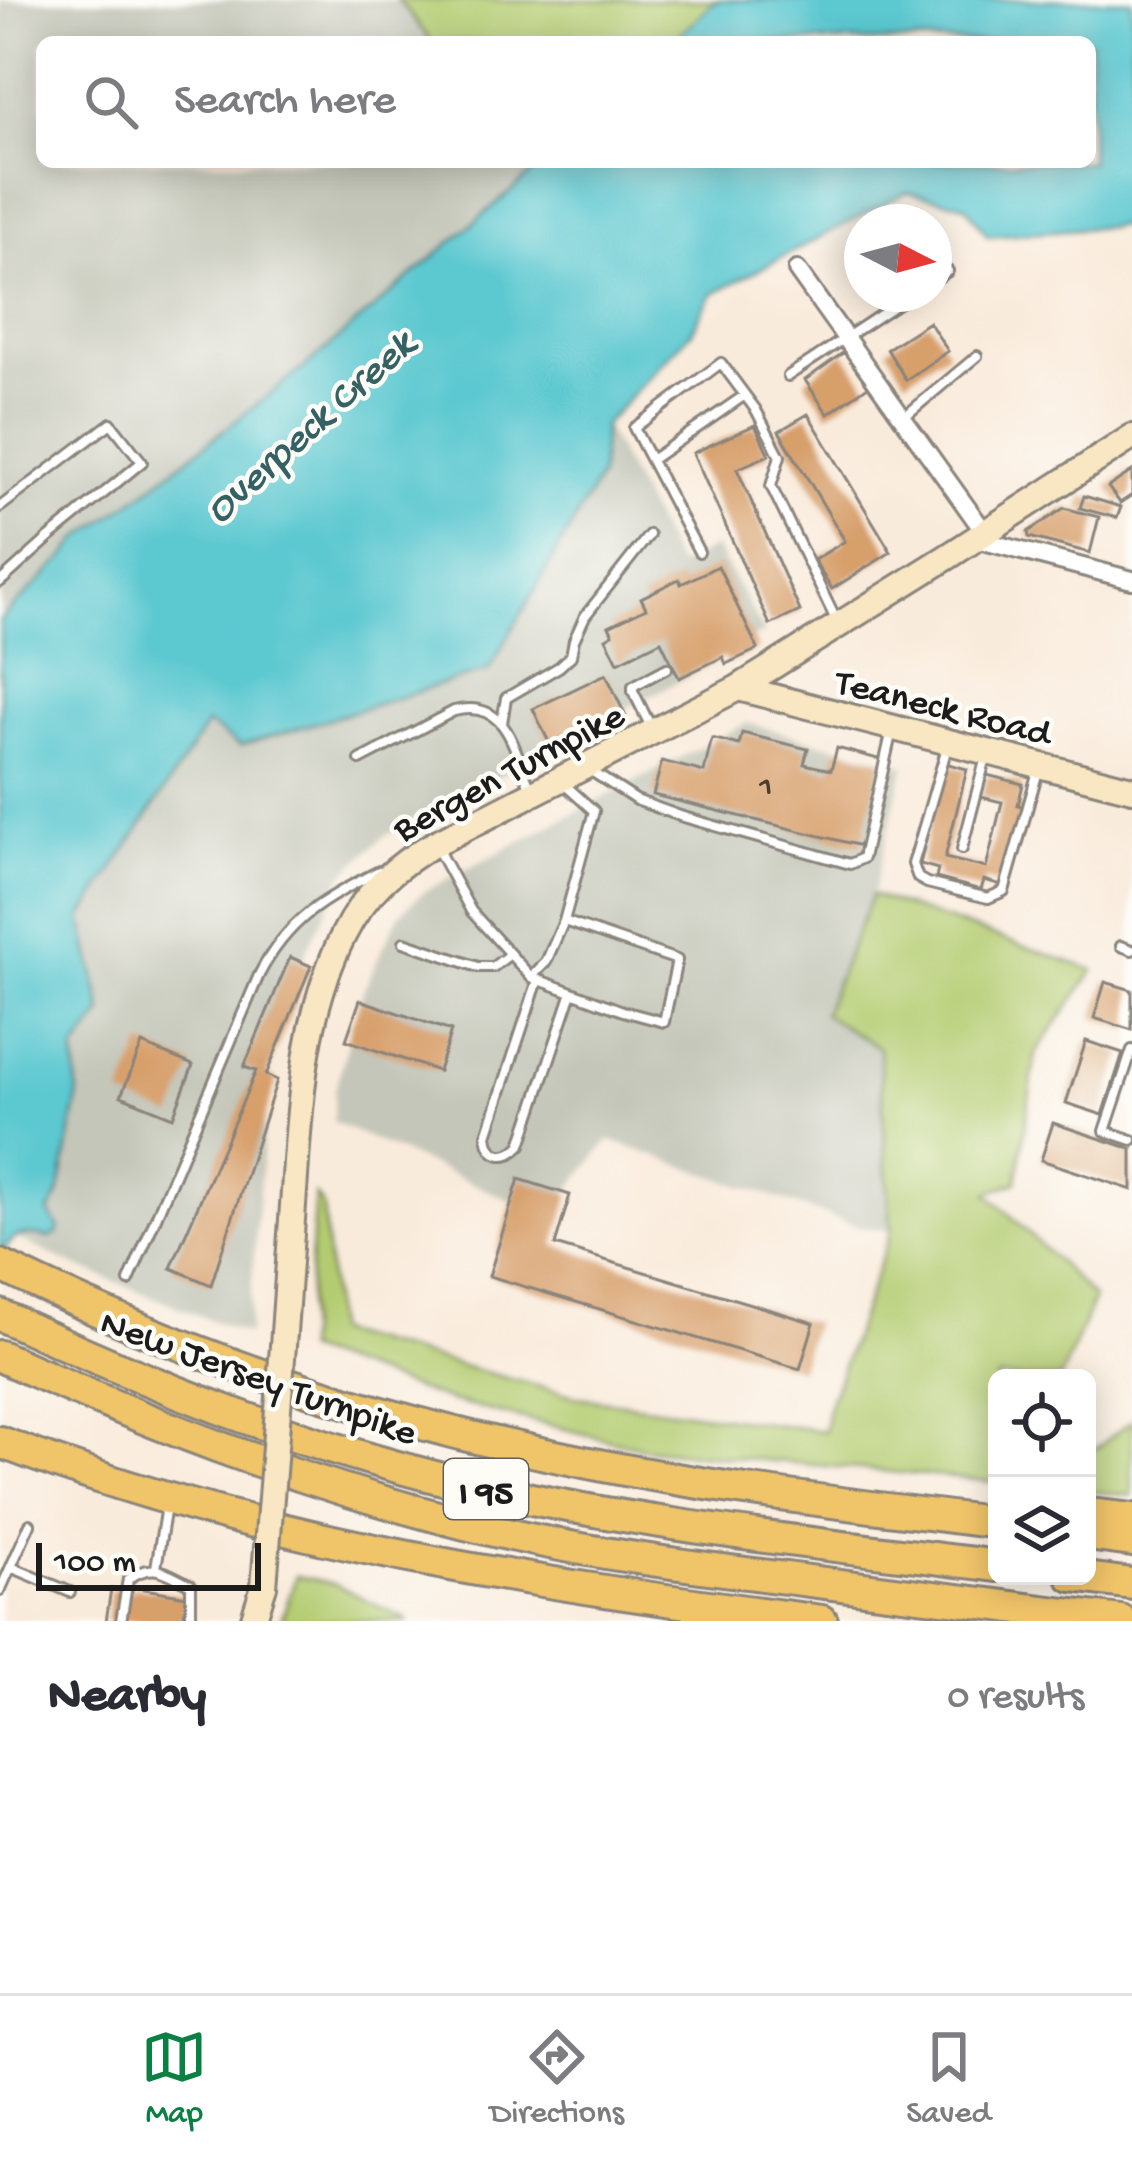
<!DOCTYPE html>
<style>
body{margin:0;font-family:"Gochi Hand",sans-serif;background:#f7f7f7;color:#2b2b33}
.controls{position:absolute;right:36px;bottom:36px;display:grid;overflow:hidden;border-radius:18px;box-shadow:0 6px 30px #0003}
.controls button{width:108px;height:108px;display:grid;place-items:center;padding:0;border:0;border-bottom:3px solid #e1e1e2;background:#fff;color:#2b2b33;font:60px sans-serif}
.compass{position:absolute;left:844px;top:204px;width:108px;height:108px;border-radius:50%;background:#fff;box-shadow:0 6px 30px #0003;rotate:96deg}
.scale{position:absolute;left:36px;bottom:30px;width:225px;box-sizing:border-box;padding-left:12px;border:6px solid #1c1c1c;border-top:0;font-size:33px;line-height:42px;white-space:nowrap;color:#1c1c1c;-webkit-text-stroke:9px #fdfcf7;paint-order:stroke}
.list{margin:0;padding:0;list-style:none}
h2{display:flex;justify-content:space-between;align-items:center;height:156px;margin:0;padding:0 48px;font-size:51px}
h2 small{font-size:39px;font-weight:400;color:#7c7c81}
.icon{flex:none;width:66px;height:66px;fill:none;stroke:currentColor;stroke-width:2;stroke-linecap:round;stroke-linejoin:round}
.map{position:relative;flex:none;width:1132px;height:1621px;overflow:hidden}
.search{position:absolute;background:#fff;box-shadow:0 6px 30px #0003;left:36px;right:36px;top:36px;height:132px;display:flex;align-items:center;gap:30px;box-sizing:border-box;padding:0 42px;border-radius:18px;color:#7c7c81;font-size:45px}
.sheet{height:372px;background:#fff}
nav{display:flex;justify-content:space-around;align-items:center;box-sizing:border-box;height:168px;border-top:3px solid #e1e1e2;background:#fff;font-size:33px;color:#7c7c81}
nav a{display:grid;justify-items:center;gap:6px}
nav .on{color:#0b8043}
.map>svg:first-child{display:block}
.industrial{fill:#c4c6b9}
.green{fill:#b4cc71;stroke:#687446;stroke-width:3}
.water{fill:#5bc8d0;stroke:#3c7276;stroke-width:3}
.building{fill:#d79f6a}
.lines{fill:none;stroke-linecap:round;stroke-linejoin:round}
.lane-casing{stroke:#8a847c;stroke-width:14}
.street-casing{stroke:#8a847c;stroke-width:22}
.secondary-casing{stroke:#8a847c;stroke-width:30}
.highway-casing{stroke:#8a847c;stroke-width:36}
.lane{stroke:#fff;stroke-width:8}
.street{stroke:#fff;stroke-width:16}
.secondary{stroke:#f9e7c3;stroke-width:24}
.highway{stroke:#f0c469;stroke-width:30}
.secondary-bridge-casing{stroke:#8a847c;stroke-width:30;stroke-linecap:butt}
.secondary-bridge{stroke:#f9e7c3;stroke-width:24}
.labels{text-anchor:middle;stroke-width:9;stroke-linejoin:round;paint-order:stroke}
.number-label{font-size:33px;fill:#4b3d30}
.shield{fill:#fdfcf7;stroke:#605f5e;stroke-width:3}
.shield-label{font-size:36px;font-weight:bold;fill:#1c1c1c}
.street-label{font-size:39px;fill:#1c1c1c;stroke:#fdfcf7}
.water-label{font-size:42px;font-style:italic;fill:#356164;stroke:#fdfcf7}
</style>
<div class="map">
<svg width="1132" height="1621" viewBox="0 0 1132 1621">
<rect width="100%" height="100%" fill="#fdfcf7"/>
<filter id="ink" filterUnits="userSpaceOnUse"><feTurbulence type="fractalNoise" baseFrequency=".00833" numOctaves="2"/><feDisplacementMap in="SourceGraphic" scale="24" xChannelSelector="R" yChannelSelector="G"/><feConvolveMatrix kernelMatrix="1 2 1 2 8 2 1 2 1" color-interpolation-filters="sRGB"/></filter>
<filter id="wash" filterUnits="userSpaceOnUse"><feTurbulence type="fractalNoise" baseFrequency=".004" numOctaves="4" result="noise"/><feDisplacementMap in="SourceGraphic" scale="48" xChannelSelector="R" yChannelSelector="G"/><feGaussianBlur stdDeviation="2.7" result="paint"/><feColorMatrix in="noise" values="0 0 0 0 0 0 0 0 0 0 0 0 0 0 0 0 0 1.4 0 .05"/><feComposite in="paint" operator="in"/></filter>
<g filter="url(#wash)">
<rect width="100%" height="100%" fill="#f9ebdb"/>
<path class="industrial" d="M 0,0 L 398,0 L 432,42 L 42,42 L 42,162 L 531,162 L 537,169 L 305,367 L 147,490 L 80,538 L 67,555 L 0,620 Z
M 604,425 L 678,566 L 715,547 L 764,632 L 724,657 L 386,835 L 344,873 L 299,966 L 268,1076 L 248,1335 L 66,1262 L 16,1237 L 29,1235 L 50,1238 L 49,1212 L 78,1097 L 74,1051 L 103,1013 L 82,919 L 207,723 L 600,476 Z
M 747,723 L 905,765 L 872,895 L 823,1013 L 879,1048 L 891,1231 L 857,1226 L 609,1140 L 548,1217 L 333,1122 L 335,1089 L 364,988 L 399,915 L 423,892 Z"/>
<path class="green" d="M 398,0 L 721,0 L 712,4 L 672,42 L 432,42 Z
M 872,895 L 1094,970 L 1036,1053 L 1017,1182 L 988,1193 L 1094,1298 L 1061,1378 L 997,1378 L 997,1482 L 647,1449 L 450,1401 L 304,1350 L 315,1195 L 323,1206 L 334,1332 L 578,1397 L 824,1431 L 828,1408 L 891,1231 L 879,1048 L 823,1014 Z
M 1132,1420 L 1132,1496 L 1087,1491 L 1087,1449 L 1097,1448 Z
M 296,1576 L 334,1584 L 410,1621 L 281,1621 Z"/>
<path class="water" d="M 721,0 L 1132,0 L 1132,225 L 988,236 L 965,205 L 907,192 L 712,294 L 692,331 L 604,425 L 600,476 L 489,670 L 240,746 L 207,724 L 82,918 L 103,1013 L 75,1051 L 78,1097 L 59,1195 L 49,1212 L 59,1228 L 57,1234 L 50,1238 C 23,1233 13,1231 0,1258 L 0,620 L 67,555 L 80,538 L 147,490 L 305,367 L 545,162 L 1090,162 L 1090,42 L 672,42 L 712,4 Z"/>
<g id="blocks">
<path class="building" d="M 929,322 L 948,351 L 906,380 L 887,349 Z
M 844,352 L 868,386 L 828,414 L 805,380 Z
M 808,414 L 891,552 L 832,589 L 814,560 L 845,541 L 779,431 Z
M 755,425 L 769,455 L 737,469 L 800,611 L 770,625 L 693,453 Z
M 1132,471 L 1132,495 L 1120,503 L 1108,487 Z
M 1084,496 L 1121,507 L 1117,518 L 1080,508 Z
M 1064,508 L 1099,517 L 1090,553 L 1029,537 L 1028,532 Z
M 718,566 L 758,649 L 726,664 L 723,657 L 679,678 L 661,641 L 618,662 L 606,638 L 613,634 L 609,626 L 646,608 L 641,598 L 679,579 L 681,584 Z
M 606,674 L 628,721 L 555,755 L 533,709 Z
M 742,733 L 808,749 L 804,764 L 831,770 L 837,748 L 882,760 L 861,846 L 653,795 L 662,761 L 704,772 L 712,738 L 739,745 Z
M 945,763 L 967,769 L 945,858 L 986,868 L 1002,802 L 981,797 L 987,775 L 1023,784 L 1018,805 L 1025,807 L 1005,886 L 984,880 L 981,890 L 936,878 L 938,869 L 920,864 Z
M 290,957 L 311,966 L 266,1075 L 277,1080 L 211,1285 L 171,1268 L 256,1071 L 244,1067 Z
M 1105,982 L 1132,990 L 1132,1030 L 1094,1018 Z
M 360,1000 L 451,1031 L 438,1071 L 346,1040 Z
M 1086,1041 L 1123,1053 L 1103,1115 L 1066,1103 Z
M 142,1044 L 193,1065 L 173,1117 L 121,1096 Z
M 1053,1123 L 1132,1149 L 1132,1190 L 1041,1160 Z
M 519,1179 L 570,1195 L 555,1245 L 814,1323 L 800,1369 L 489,1276 Z
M 132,1587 L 187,1596 L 183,1621 L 106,1621 L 111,1589 L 132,1592 Z"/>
</g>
</g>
<g filter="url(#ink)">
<use href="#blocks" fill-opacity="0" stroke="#8a847c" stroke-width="3"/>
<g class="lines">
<defs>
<path id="lane" d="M 934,280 L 948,271
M 788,376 L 912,294
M 904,417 L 977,356
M 651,460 L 745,395
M 0,507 L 111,423 L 142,462 L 50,537 L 0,582
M 699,552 L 634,428 L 721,363 L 756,410 L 780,456 L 771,486 L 837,622
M 502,723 L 506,698 L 559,667 L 571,656 L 574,640 L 585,616 L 649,535
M 650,725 L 633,691 L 633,686 L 667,668
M 948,744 L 913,864 L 918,878 L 927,883 L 988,898 L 1004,891 L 1038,771
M 360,760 L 454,711 C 507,698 513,748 530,787
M 591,771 L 636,800 L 680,816 L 850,864 L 863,858 L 892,730
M 962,849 L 987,753
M 438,850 L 471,911 L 531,977 L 623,1011 L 664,1022 L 677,960 L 564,921 L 546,962 L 531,977
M 564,921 L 594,811 L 565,785
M 404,942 L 478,967 L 493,967 L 510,954
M 1121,946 L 1132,950
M 538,980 L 487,1135 C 489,1158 506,1161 521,1145 L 572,992
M 1132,1050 L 1105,1131 L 1132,1140
M 129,1281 L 259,975 C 288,919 325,898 379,871
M 11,1567 L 70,1592
M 156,1568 L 166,1506
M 0,1591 L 30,1524
M 121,1621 L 128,1579 C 154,1560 166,1573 191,1585 L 191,1621"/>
<path id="street" d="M 797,270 L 985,533
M 976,539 L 1132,580"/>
<path id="secondary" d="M 738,688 L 1132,789
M 284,1333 C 288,1281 291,1229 295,1177 C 300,1095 306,1008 344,934 C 363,895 397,864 434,844 L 738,688 L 949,556 L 1132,437
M 253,1621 L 264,1586"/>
<path id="highway" d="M 0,1265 C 184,1356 383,1422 584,1462 C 720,1490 859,1505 997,1523
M 0,1315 C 147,1383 297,1444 455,1482 C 632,1525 816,1543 997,1566
M 0,1356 C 163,1430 324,1491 498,1532 C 593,1554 690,1566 786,1578 C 898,1592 1010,1607 1121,1621
M 0,1442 C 264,1544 542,1585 822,1621
M 1087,1514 L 1132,1519
M 1087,1535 L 1132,1541
M 1072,1576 L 1132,1584"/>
</defs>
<use href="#lane" class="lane-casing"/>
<use href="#street" class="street-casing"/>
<use href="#secondary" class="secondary-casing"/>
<use href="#highway" class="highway-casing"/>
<use href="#lane" class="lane"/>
<use href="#street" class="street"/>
<use href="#secondary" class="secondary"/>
<use href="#highway" class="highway"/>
<defs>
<path id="secondary-bridge" d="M 264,1586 L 284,1333"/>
</defs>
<use href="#secondary-bridge" class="secondary-bridge-casing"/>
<use href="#secondary-bridge" class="secondary-bridge"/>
</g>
</g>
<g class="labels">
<g class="number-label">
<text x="766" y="795">1</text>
</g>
<rect class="shield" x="444" y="1459" width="84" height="60" rx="9"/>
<g class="shield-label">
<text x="486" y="1502">I 95</text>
</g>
<g class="street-label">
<text transform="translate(944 704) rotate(14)" y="14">Teaneck Road</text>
<text transform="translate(507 769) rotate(-28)" y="14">Bergen Turnpike</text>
<text transform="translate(260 1374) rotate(20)" y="14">New Jersey Turnpike</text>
</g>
<g class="water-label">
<text transform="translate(307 424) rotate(-42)" y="15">Overpeck Creek</text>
</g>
</g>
</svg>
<div class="controls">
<button><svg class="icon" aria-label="locate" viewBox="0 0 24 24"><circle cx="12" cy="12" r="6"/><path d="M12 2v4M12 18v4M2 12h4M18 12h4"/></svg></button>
<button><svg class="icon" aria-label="layers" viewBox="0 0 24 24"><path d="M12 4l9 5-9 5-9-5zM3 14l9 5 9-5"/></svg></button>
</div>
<svg class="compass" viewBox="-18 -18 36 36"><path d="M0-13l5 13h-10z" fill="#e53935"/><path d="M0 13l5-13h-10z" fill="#7c7c81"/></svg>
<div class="scale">100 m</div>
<div class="search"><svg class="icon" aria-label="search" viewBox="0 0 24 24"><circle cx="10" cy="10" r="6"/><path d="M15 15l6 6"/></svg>Search here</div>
</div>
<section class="sheet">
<h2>Nearby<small>0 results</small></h2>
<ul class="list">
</ul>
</section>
<nav>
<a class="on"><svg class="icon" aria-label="map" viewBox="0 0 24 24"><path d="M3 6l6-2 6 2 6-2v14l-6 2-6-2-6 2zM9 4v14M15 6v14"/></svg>Map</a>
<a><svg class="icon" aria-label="directions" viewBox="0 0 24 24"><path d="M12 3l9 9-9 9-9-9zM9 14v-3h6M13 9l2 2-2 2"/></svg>Directions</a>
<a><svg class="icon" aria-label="saved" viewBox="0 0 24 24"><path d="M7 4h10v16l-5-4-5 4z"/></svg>Saved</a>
</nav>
